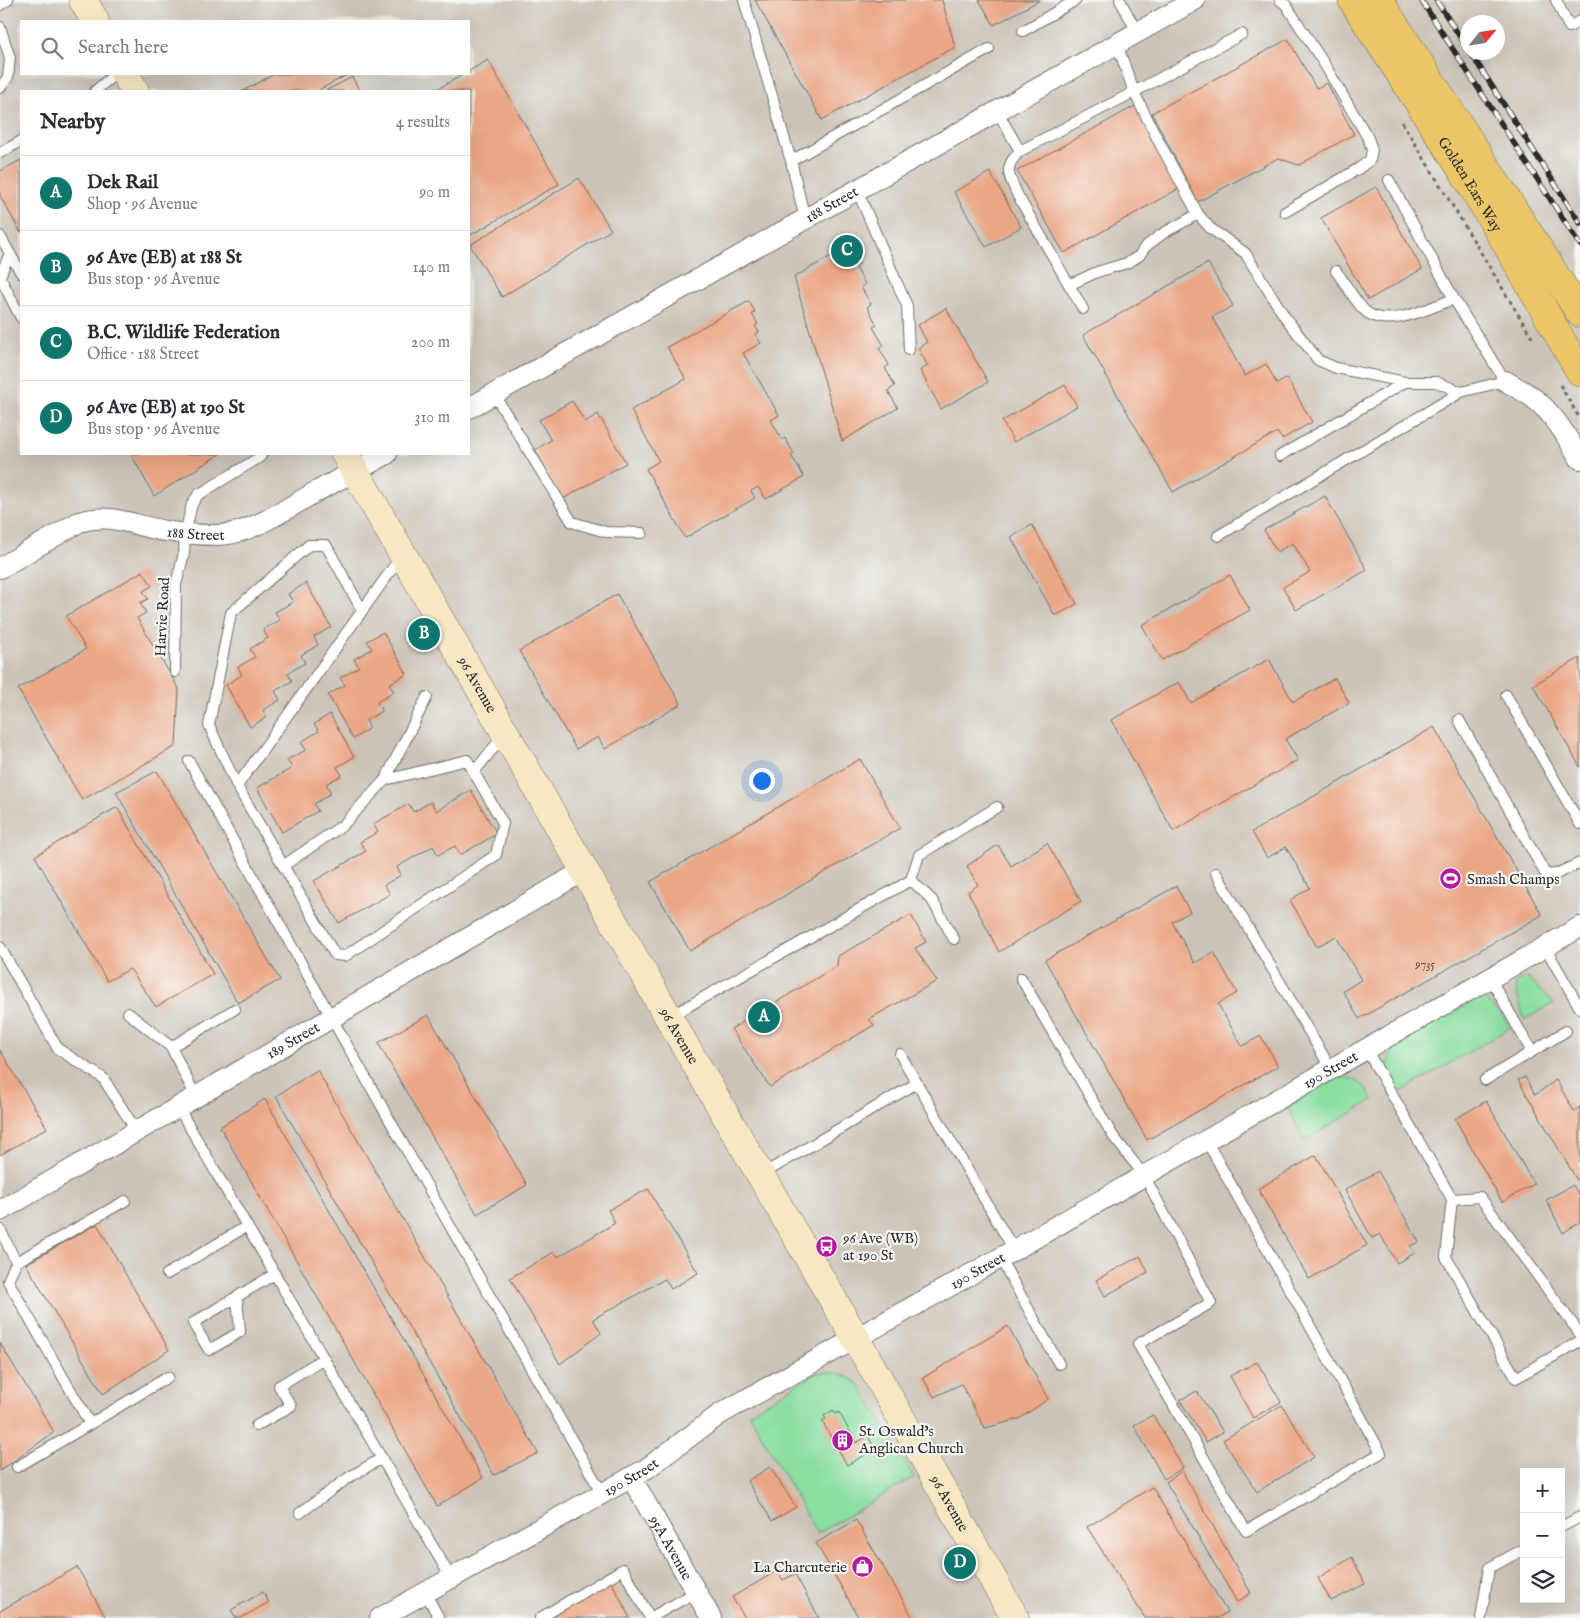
<!DOCTYPE html>
<meta charset="utf-8">
<style>
body{margin:0;font-family:"IM FELL English",serif;background:#f2f2f3;color:#2b2b33}
.controls{position:absolute;right:15px;bottom:15px;display:grid;overflow:hidden;border-radius:0px;box-shadow:0 5px 20px #0002}
.controls button{width:45px;height:45px;display:grid;place-items:center;padding:0;border:0;border-bottom:1px solid #e1e1e2;background:#fff;color:#2b2b33;font:25px sans-serif}
.compass{position:absolute;left:1460px;top:15px;width:45px;height:45px;border-radius:50%;background:#fff;box-shadow:0 5px 20px #0002;rotate:60deg}
.you{position:absolute;left:761px;top:780px;width:18px;height:18px;margin:-12px;border:4px solid #fff;border-radius:50%;background:#1a73e8;box-shadow:0 0 0 8px #1a73e833}
.badge{display:grid;place-items:center;width:32px;height:32px;border-radius:50%;background:#0f766e;color:#fff;font-size:16px;font-weight:700}
.pin{position:absolute;translate:-50% -50%;border:2px solid #fff;box-shadow:0 1px 5px #0006}
.list{margin:0;padding:0;list-style:none}
h2{display:flex;justify-content:space-between;align-items:center;height:65px;margin:0;padding:0 20px;font-size:21px}
h2 small{font-size:16px;font-weight:400;color:#7c7c81}
.list li{display:grid;grid-template-columns:32px 1fr auto;gap:15px;align-items:center;box-sizing:border-box;height:75px;padding:0 20px;border-top:1px solid #e1e1e2}
.list b{display:block;font-size:19px;white-space:nowrap}
.list p{margin:0;font-size:16px;white-space:nowrap;color:#7c7c81}
.list em{font-size:16px;font-style:normal;color:#7c7c81}
.icon{flex:none;width:28px;height:28px;fill:none;stroke:currentColor;stroke-width:2;stroke-linecap:round;stroke-linejoin:round}
.map{position:relative;flex:none;width:1580px;height:1618px;overflow:hidden}
.search{position:absolute;background:#fff;box-shadow:0 5px 20px #0002;left:20px;top:20px;width:450px;height:55px;display:flex;align-items:center;gap:12px;box-sizing:border-box;padding:0 18px;border-radius:0px;color:#7c7c81;font-size:19px}
.panel{position:absolute;background:#fff;box-shadow:0 5px 20px #0002;left:20px;top:90px;width:450px;height:365px;border-radius:0px}
.map>svg:first-child{display:block}
.industrial{fill:#cbc3b8;fill-rule:evenodd}
.green{fill:#89dea0;stroke:#5a8466}
.building{fill:#eba685}
.lines{fill:none;stroke-linecap:round;stroke-linejoin:round}
.lane-casing{stroke:#716e69;stroke-width:12}
.street-casing{stroke:#716e69;stroke-width:22}
.secondary-casing{stroke:#716e69;stroke-width:29}
.primary-casing{stroke:#716e69;stroke-width:29}
.path{stroke:#716e69;stroke-width:3;stroke-dasharray:4 4;stroke-linecap:butt}
.lane{stroke:#fff;stroke-width:10}
.street{stroke:#fff;stroke-width:20}
.secondary{stroke:#f7e8c3;stroke-width:28}
.primary{stroke:#ebc669;stroke-width:28}
.rail-casing{stroke:#2b2b2b;stroke-width:5.5}
.rail{stroke:#f6f6f2;stroke-width:4;stroke-dasharray:11;stroke-linecap:butt}
.labels{text-anchor:middle;stroke-width:4.5;stroke-linejoin:round;paint-order:stroke}
.number-label{font-size:12px;fill:#5b4a42}
.street-label{font-size:15px;fill:#2b2b2b;stroke:#f6f6f2}
.poi-label{font-size:15px;fill:#2b2b2b;stroke:#f6f6f2;text-anchor:start}
</style>
<div class="map">
<svg width="1580" height="1618" viewBox="0 0 1580 1618">
<rect width="100%" height="100%" fill="#f6f6f2"/>
<filter id="ink" filterUnits="userSpaceOnUse"><feTurbulence type="fractalNoise" baseFrequency=".02" numOctaves="2"/><feDisplacementMap in="SourceGraphic" scale="10" xChannelSelector="R" yChannelSelector="G"/><feConvolveMatrix kernelMatrix="1 2 1 2 8 2 1 2 1" color-interpolation-filters="sRGB"/></filter>
<filter id="wash" filterUnits="userSpaceOnUse"><feTurbulence type="fractalNoise" baseFrequency=".0096" numOctaves="4" result="noise"/><feDisplacementMap in="SourceGraphic" scale="20" xChannelSelector="R" yChannelSelector="G"/><feGaussianBlur stdDeviation="1.12" result="paint"/><feColorMatrix in="noise" values="0 0 0 0 0 0 0 0 0 0 0 0 0 0 0 0 0 1.4 0 .05"/><feComposite in="paint" operator="in"/></filter>
<g filter="url(#wash)">
<rect width="100%" height="100%" fill="#f4ebdb"/>
<path class="industrial" d="M 0,0 L 1580,0 L 1580,1618 L 0,1618 ZM 21,21 L 469,21 L 469,74 L 21,74 ZM 1468,22 L 1498,22 L 1498,52 L 1468,52 ZM 21,91 L 469,91 L 469,454 L 21,454 ZM 1524,1472 L 1561,1472 L 1561,1599 L 1524,1599 Z"/>
<path class="green" d="M 1526,977 L 1554,1003 L 1524,1020 L 1515,985 L 1518,981 Z
M 1482,996 L 1505,1019 L 1510,1028 L 1399,1093 C 1389,1075 1382,1064 1396,1045 Z
M 1338,1077 C 1358,1077 1365,1085 1373,1100 L 1304,1141 L 1288,1107 L 1293,1102 Z
M 823,1372 C 839,1372 852,1376 862,1388 L 914,1477 L 817,1534 L 749,1413 L 806,1379 L 815,1374 Z"/>
<g id="blocks">
<path class="building" d="M 755,0 L 942,0 L 955,47 L 822,120 Z
M 979,0 L 1040,0 L 994,25 Z
M 1288,39 L 1316,88 L 1327,83 L 1354,134 L 1299,165 L 1278,158 L 1198,202 L 1152,113 Z
M 488,60 L 559,184 L 469,236 L 469,91 L 434,91 L 464,74 L 469,74 L 469,71 Z
M 274,74 L 349,74 L 317,91 L 243,91 Z
M 352,77 L 360,91 L 325,91 Z
M 1135,106 L 1180,188 L 1064,253 L 1017,171 Z
M 21,160 L 21,233 L 0,196 L 0,171 Z
M 990,172 L 1021,227 L 986,247 L 954,192 Z
M 579,178 L 611,230 L 502,297 L 470,245 Z
M 1376,187 L 1422,269 L 1368,300 L 1321,218 Z
M 849,246 L 859,264 L 855,266 L 865,284 L 861,287 L 871,304 L 867,307 L 877,325 L 873,327 L 884,346 L 879,348 L 889,365 L 885,368 L 895,386 L 888,391 L 898,408 L 842,441 L 794,277 Z
M 1208,263 L 1233,306 L 1212,317 L 1245,376 L 1266,364 L 1277,384 L 1287,378 L 1312,422 L 1282,439 L 1277,432 L 1173,492 L 1083,335 Z
M 749,301 L 755,312 L 752,314 L 758,324 L 755,326 L 759,332 L 755,334 L 761,343 L 743,353 L 779,415 L 771,420 L 782,440 L 785,438 L 794,454 L 791,455 L 804,477 L 766,499 L 758,487 L 751,491 L 755,498 L 685,538 L 646,469 L 659,461 L 631,410 L 686,379 L 667,347 Z
M 946,308 L 988,382 L 941,409 L 920,370 L 928,366 L 918,348 L 927,342 L 918,325 Z
M 1065,385 L 1077,406 L 1014,442 L 1002,421 Z
M 572,401 L 585,422 L 598,414 L 626,463 L 563,499 L 535,450 L 551,440 L 539,420 Z
M 131,454 L 220,454 L 154,496 Z
M 1325,496 L 1367,570 L 1296,610 L 1283,587 L 1310,572 L 1293,543 L 1277,552 L 1264,530 Z
M 1032,525 L 1077,604 L 1055,616 L 1011,537 Z
M 143,571 L 152,586 L 143,591 L 148,599 L 140,603 L 146,613 L 137,618 L 179,689 L 176,746 L 82,800 L 18,689 L 86,649 L 66,616 Z
M 1230,575 L 1250,610 L 1162,660 L 1142,625 Z
M 306,583 L 331,627 L 314,637 L 318,645 L 301,655 L 305,663 L 288,673 L 292,681 L 275,691 L 280,700 L 263,710 L 267,717 L 250,727 L 226,685 L 242,675 L 238,667 L 255,657 L 250,649 L 268,638 L 263,630 L 280,620 L 275,612 L 293,602 L 288,594 Z
M 617,594 L 681,704 L 605,749 L 598,737 L 576,749 L 519,651 Z
M 383,632 L 407,674 L 389,684 L 394,692 L 377,702 L 382,711 L 366,720 L 370,728 L 353,739 L 328,695 L 345,685 L 340,678 L 359,667 L 354,659 L 372,649 L 367,641 Z
M 1580,658 L 1580,767 L 1533,685 Z
M 1269,659 L 1293,702 L 1335,678 L 1349,703 L 1285,739 L 1298,760 L 1173,831 L 1111,720 L 1179,682 L 1191,703 Z
M 330,714 L 354,757 L 337,767 L 342,775 L 326,784 L 331,793 L 314,804 L 318,811 L 282,832 L 257,788 L 292,768 L 287,760 L 306,750 L 301,742 L 319,731 L 314,724 Z
M 1434,727 L 1542,915 L 1359,1019 L 1343,991 L 1361,980 L 1336,936 L 1317,947 L 1290,900 L 1310,888 L 1286,847 L 1267,858 L 1252,832 Z
M 860,759 L 900,828 L 690,951 L 650,882 Z
M 157,771 L 280,980 L 238,1003 L 116,792 Z
M 471,790 L 497,834 L 460,855 L 455,846 L 438,855 L 433,846 L 397,867 L 401,875 L 384,885 L 390,894 L 339,923 L 314,881 L 366,851 L 360,842 L 378,832 L 373,824 L 409,804 L 413,812 L 431,802 L 436,811 Z
M 117,807 L 213,974 L 156,1007 L 130,969 L 107,981 L 35,856 Z
M 1047,843 L 1081,901 L 999,952 L 968,892 L 978,885 L 967,866 L 998,845 L 1011,866 Z
M 1176,886 L 1190,912 L 1172,922 L 1195,963 L 1214,952 L 1237,993 L 1218,1004 L 1242,1046 L 1261,1036 L 1278,1066 L 1147,1140 L 1045,960 Z
M 911,915 L 926,942 L 915,948 L 937,981 L 869,1019 L 874,1025 L 770,1087 L 731,1029 L 837,966 L 838,956 Z
M 428,1015 L 527,1185 L 477,1214 L 378,1043 Z
M 0,1050 L 47,1128 L 0,1155 Z
M 317,1070 L 538,1453 L 494,1475 L 276,1096 Z
M 1525,1077 L 1535,1095 L 1556,1080 L 1574,1111 L 1580,1107 L 1580,1179 L 1577,1180 L 1518,1080 Z
M 265,1099 L 483,1478 L 437,1506 L 220,1127 Z
M 1486,1101 L 1534,1184 L 1502,1202 L 1455,1119 Z
M 1316,1155 L 1367,1245 L 1309,1279 L 1258,1189 Z
M 1378,1171 L 1419,1242 L 1410,1246 L 1415,1253 L 1397,1263 L 1380,1234 L 1372,1238 L 1345,1190 Z
M 1573,1185 L 1580,1197 L 1580,1222 L 1563,1233 L 1546,1200 Z
M 648,1189 L 698,1273 L 671,1289 L 665,1279 L 593,1319 L 601,1333 L 560,1364 L 510,1278 L 554,1252 L 558,1257 L 615,1223 L 608,1210 Z
M 97,1224 L 169,1350 L 103,1394 L 26,1264 Z
M 1140,1256 L 1148,1272 L 1105,1296 L 1096,1280 Z
M 1008,1326 L 1048,1399 L 1019,1419 L 985,1428 L 961,1384 L 934,1397 L 923,1378 Z
M 0,1343 L 54,1432 L 0,1471 Z
M 1257,1362 L 1281,1402 L 1253,1418 L 1230,1376 Z
M 1197,1391 L 1223,1432 L 1206,1442 L 1180,1400 Z
M 1282,1405 L 1314,1457 L 1257,1492 L 1223,1440 Z
M 833,1410 L 836,1414 L 839,1412 L 856,1443 L 868,1436 L 874,1447 L 863,1453 L 865,1455 L 847,1465 L 822,1421 L 826,1419 L 824,1416 Z
M 1153,1415 L 1183,1468 L 1164,1479 L 1134,1425 Z
M 770,1467 L 796,1507 L 772,1521 L 747,1481 Z
M 1182,1471 L 1251,1593 L 1237,1602 L 1166,1482 Z
M 1152,1487 L 1227,1612 L 1218,1618 L 1145,1618 L 1087,1527 Z
M 856,1520 L 913,1618 L 859,1618 L 816,1543 Z
M 1352,1557 L 1365,1584 L 1331,1601 L 1318,1578 Z
M 77,1567 L 106,1618 L 0,1618 L 0,1611 Z
M 777,1571 L 783,1580 L 795,1574 L 819,1618 L 745,1618 L 732,1597 Z
M 610,1579 L 630,1618 L 544,1618 Z
M 263,1592 L 269,1602 L 241,1618 L 236,1618 L 231,1610 Z"/>
</g>
</g>
<g filter="url(#ink)">
<use href="#blocks" fill-opacity="0" stroke="#716e69" stroke-width="1"/>
<g class="lines">
<defs>
<path id="lane" d="M 744,0 L 791,161 L 805,219
M 1120,0 L 1137,32
M 1280,0 L 1286,5 L 1323,62 L 1368,138 L 1372,150 L 1370,160 L 1358,169 L 1285,212
M 1556,0 L 1569,27 L 1580,21
M 0,5 L 8,0
M 0,27 L 10,58 L 8,77 L 0,88
M 1023,31 L 1076,0
M 1117,44 L 1134,92 L 1160,144 L 1198,214 L 1210,228 L 1245,253 L 1285,317 L 1318,360 L 1336,368 L 1405,382 L 1436,382 L 1461,392 L 1505,381 L 1454,299 L 1389,180
M 95,91 L 115,74
M 997,111 L 1020,151 L 1134,92 L 1242,34
M 1020,151 C 1002,169 1009,175 1018,196 L 1083,309
M 0,153 L 21,141
M 791,161 L 989,49
M 857,190 L 907,306 L 909,350
M 0,236 L 21,273
M 1336,271 C 1345,283 1353,298 1363,309 C 1384,332 1430,307 1454,299
M 0,276 L 10,253
M 0,277 L 21,318
M 1069,285 L 1097,272 L 1127,263 L 1139,256 L 1145,247 L 1162,234 L 1198,214
M 494,394 L 572,522 L 606,532 L 642,533
M 1280,456 L 1405,382
M 1218,536 L 1461,392
M 175,672 L 176,585 L 184,553 L 185,534 L 192,504 L 198,495 L 260,457 L 262,454
M 1506,695 L 1580,824
M 1459,720 L 1546,875 L 1556,874 L 1580,863
M 189,761 L 331,1017 L 602,1493
M 474,772 L 504,735
M 385,780 L 427,697
M 237,786 L 209,725 L 231,613 L 309,545 L 326,545 L 362,610
M 283,866 L 343,825 L 385,780 L 467,760 L 503,823 L 496,855 L 345,956 L 335,955 L 237,786 L 402,555
M 1216,873 L 1331,1069
M 911,880 L 932,900 L 954,939
M 0,947 L 58,1049 L 103,1078 L 137,1132
M 1545,947 L 1580,1008
M 1021,978 L 1113,1136 L 1144,1175 L 1211,1303 L 1138,1344 L 1246,1531 L 1381,1453 L 1206,1140
M 1490,978 L 1532,1052
M 128,1013 L 171,1047 L 196,1097
M 669,1017 L 911,880 L 919,855 L 997,807
M 171,1047 L 235,1009
M 1366,1049 L 1452,1199 L 1446,1257 L 1516,1378 L 1580,1341
M 900,1054 L 1014,1250
M 1485,1080 L 1566,1031
M 178,1107 L 451,1578
M 761,1175 L 917,1083
M 1452,1199 L 1480,1197 L 1580,1334
M 0,1229 L 16,1262 L 8,1281 L 90,1424 L 168,1377
M 1000,1258 L 1059,1364
M 16,1262 L 125,1201
M 167,1274 L 247,1226
M 237,1297 L 240,1332 L 209,1350 L 193,1323 L 275,1274
M 256,1426 L 291,1406 L 279,1386 L 324,1358
M 17,1467 L 90,1424
M 300,1513 L 348,1478 L 382,1458
M 1561,1527 L 1580,1517
M 425,1592 L 439,1618
M 540,1618 L 623,1569 L 650,1618
M 650,1618 L 696,1592
M 1481,1618 L 1489,1568 L 1524,1549"/>
<g id="street">
<path d="M 1505,381 C 1514,386 1524,391 1532,397 C 1554,413 1567,437 1580,459"/>
<path id="s1" d="M 469,408 L 1195,0"/>
<path id="s2" d="M 0,568 L 79,522 C 111,512 134,526 165,531 C 183,534 201,535 219,535 C 250,535 292,505 319,490 C 342,478 365,466 387,454"/>
<path id="s3" d="M 0,1211 L 585,870"/>
<path id="s4" d="M 631,1477 L 711,1618"/>
<path id="s5" d="M 380,1618 L 646,1469 L 720,1414 L 1000,1258 L 1580,927"/>
</g>
<g id="secondary">
<path d="M 83,0 L 95,21"/>
<path d="M 125,74 L 135,91"/>
<path id="s6" d="M 345,454 L 669,1018 L 856,1339 L 1015,1618"/>
</g>
<g id="primary">
<path id="s7" d="M 1352,0 L 1464,173 L 1501,235 L 1580,372"/>
<path d="M 1379,0 L 1580,313"/>
</g>
</defs>
<use href="#lane" class="lane-casing"/>
<use href="#street" class="street-casing"/>
<use href="#secondary" class="secondary-casing"/>
<use href="#primary" class="primary-casing"/>
<path class="path" d="M 1402,122 L 1533,339
M 1560,385 L 1580,419"/>
<use href="#lane" class="lane"/>
<use href="#street" class="street"/>
<use href="#secondary" class="secondary"/>
<use href="#primary" class="primary"/>
<defs>
<path id="rail" d="M 1421,0 L 1580,245
M 1436,0 L 1468,49
M 1470,52 L 1580,223"/>
</defs>
<use href="#rail" class="rail-casing"/>
<use href="#rail" class="rail"/>
</g>
</g>
<defs>
<symbol id="stadium-disc" viewBox="-11 -11 22 22"><circle r="9.5" fill="#b5179e" stroke="#f6f6f2"/><path d="M0-5a6.5 5 0 1 0 0 10a6.5 5 0 1 0 0-10ZM-3.5-1.8h7v3.6h-7Z" fill="#fff"/></symbol>
<symbol id="bus-disc" viewBox="-11 -11 22 22"><circle r="9.5" fill="#b5179e" stroke="#f6f6f2"/><path d="M-5-6H5V4H4V6H2V4H-2V6H-4V4H-5ZM-3.5-4V0h7V-4ZM-3.5 1.2v1.5H-2V1.2ZM2 1.2v1.5H3.5V1.2Z" fill="#fff"/></symbol>
<symbol id="building-disc" viewBox="-11 -11 22 22"><circle r="9.5" fill="#b5179e" stroke="#f6f6f2"/><path d="M-4-6H4V6H1V3H-1V6H-4ZM-2.5-4.3h1.7v1.8h-1.7ZM.8-4.3h1.7v1.8H.8ZM-2.5-1h1.7V.8h-1.7ZM.8-1h1.7V.8H.8Z" fill="#fff"/></symbol>
<symbol id="shop-disc" viewBox="-11 -11 22 22"><circle r="9.5" fill="#b5179e" stroke="#f6f6f2"/><path d="M-5-2.5h2.3a2.7 3.5 0 0 1 5.4 0H5L5.5 6h-11ZM-1.5-2.5h3a1.5 2.3 0 0 0-3 0Z" fill="#fff"/></symbol>
</defs>
<g fill-rule="evenodd">
<use href="#stadium-disc" x="1438" y="866" width="25" height="25"/>
<use href="#bus-disc" x="814" y="1234" width="25" height="25"/>
<use href="#building-disc" x="830" y="1428" width="25" height="25"/>
<use href="#shop-disc" x="850" y="1554" width="25" height="25"/>
</g>
<g class="labels">
<g class="number-label">
<text x="1425" y="968">9735</text>
</g>
<g class="street-label">
<text dy="5" stroke="none"><textPath href="#s7" startOffset="219">Golden Ears Way</textPath></text>
<text dy="5" stroke="none"><textPath href="#s1" startOffset="416">188 Street</textPath></text>
<text dy="5" stroke="none"><textPath href="#s2" startOffset="210">188 Street</textPath></text>
<text transform="translate(162 617) rotate(-87)" y="5">Harvie Road</text>
<text dy="5" stroke="none"><textPath href="#s6" startOffset="266">96 Avenue</textPath></text>
<text dy="5" stroke="none"><textPath href="#s6" startOffset="671">96 Avenue</textPath></text>
<text dy="5" stroke="none"><textPath href="#s3" startOffset="339">189 Street</textPath></text>
<text dy="5" stroke="none"><textPath href="#s5" startOffset="1098">190 Street</textPath></text>
<text dy="5" stroke="none"><textPath href="#s5" startOffset="692">190 Street</textPath></text>
<text dy="5" stroke="none"><textPath href="#s5" startOffset="288">190 Street</textPath></text>
<text dy="5" stroke="none"><textPath href="#s6" startOffset="1211">96 Avenue</textPath></text>
<text dy="5" stroke="none"><textPath href="#s4" startOffset="81">95A Avenue</textPath></text>
</g>
<g class="poi-label">
<text x="1467" y="884">Smash Champs</text>
<text x="843" y="1243">96 Ave (WB)<tspan x="843" dy="17">at 190 St</tspan></text>
<text x="859" y="1436">St. Oswald's<tspan x="859" dy="17">Anglican Church</tspan></text>
<text x="847" y="1572" text-anchor="end">La Charcuterie</text>
</g>
</g>
</svg>
<div class="controls">
<button>+</button>
<button>−</button>
<button><svg class="icon" aria-label="layers" viewBox="0 0 24 24"><path d="M12 4l9 5-9 5-9-5zM3 14l9 5 9-5"/></svg></button>
</div>
<svg class="compass" viewBox="-18 -18 36 36"><path d="M0-13l5 13h-10z" fill="#e53935"/><path d="M0 13l5-13h-10z" fill="#7c7c81"/></svg>
<div class="you"></div>
<div class="pin badge" style="left:764px;top:1017px">A</div>
<div class="pin badge" style="left:424px;top:634px">B</div>
<div class="pin badge" style="left:847px;top:251px">C</div>
<div class="pin badge" style="left:960px;top:1563px">D</div>
<div class="search"><svg class="icon" aria-label="search" viewBox="0 0 24 24"><circle cx="10" cy="10" r="6"/><path d="M15 15l6 6"/></svg>Search here</div>
<section class="panel">
<h2>Nearby<small>4 results</small></h2>
<ul class="list">
<li><span class="badge">A</span><div><b>Dek Rail</b><p>Shop · 96 Avenue</p></div><em>90 m</em></li>
<li><span class="badge">B</span><div><b>96 Ave (EB) at 188 St</b><p>Bus stop · 96 Avenue</p></div><em>140 m</em></li>
<li><span class="badge">C</span><div><b>B.C. Wildlife Federation</b><p>Office · 188 Street</p></div><em>200 m</em></li>
<li><span class="badge">D</span><div><b>96 Ave (EB) at 190 St</b><p>Bus stop · 96 Avenue</p></div><em>310 m</em></li>
</ul>
</section>
</div>
